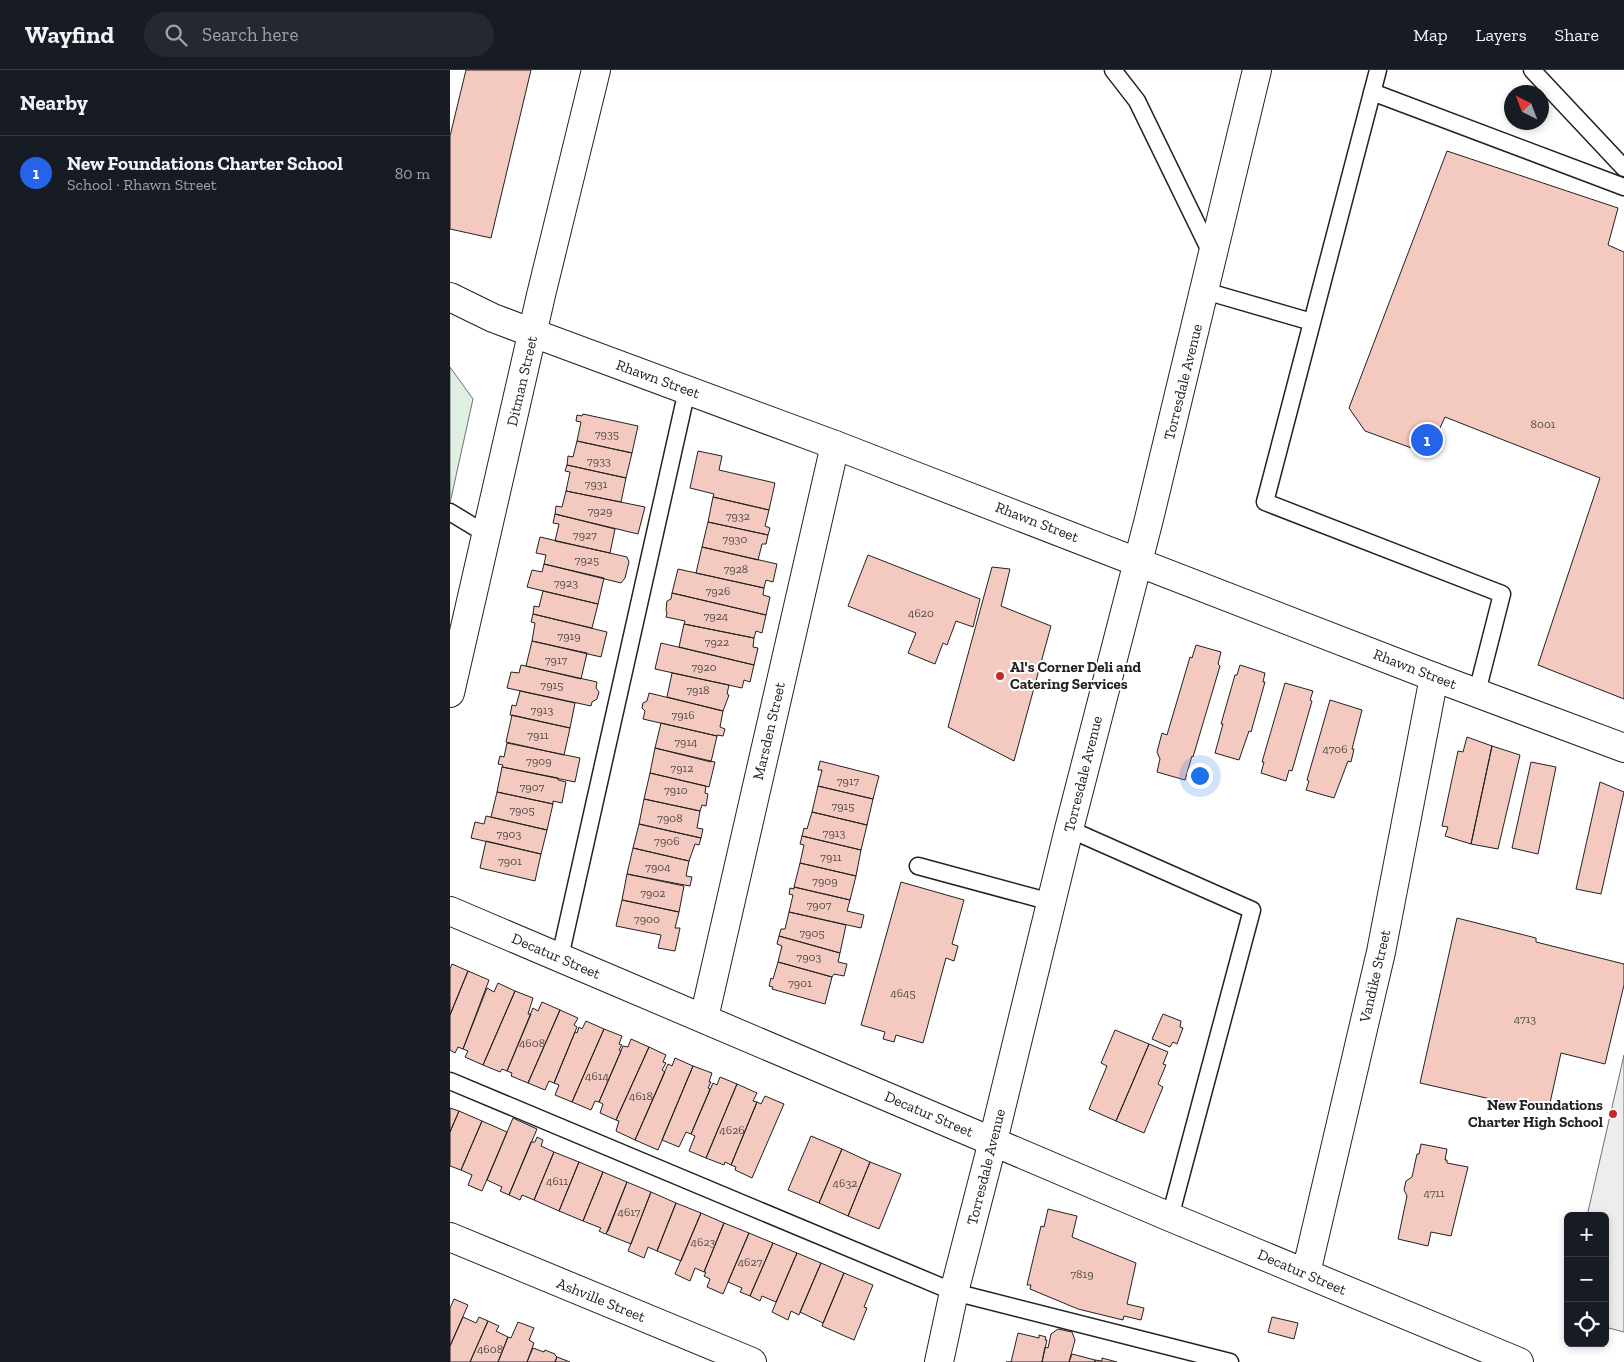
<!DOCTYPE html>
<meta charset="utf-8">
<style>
body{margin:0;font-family:"Zilla Slab",serif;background:#242831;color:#f1f3f6}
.controls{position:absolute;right:15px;bottom:15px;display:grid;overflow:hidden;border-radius:8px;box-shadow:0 2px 8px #0003}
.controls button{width:45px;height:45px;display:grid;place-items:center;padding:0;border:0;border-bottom:1px solid #363941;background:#171b24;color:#f1f3f6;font:25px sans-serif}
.compass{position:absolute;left:1054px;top:15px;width:45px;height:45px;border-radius:50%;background:#171b24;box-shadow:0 2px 8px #0003;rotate:318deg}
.you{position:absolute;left:749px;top:705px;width:18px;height:18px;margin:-12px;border:4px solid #fff;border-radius:50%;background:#1a73e8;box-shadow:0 0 0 8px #1a73e833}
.badge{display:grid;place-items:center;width:32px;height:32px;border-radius:50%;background:#2563eb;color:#fff;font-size:16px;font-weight:700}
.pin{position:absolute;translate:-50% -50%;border:2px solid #fff;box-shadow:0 1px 5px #0006}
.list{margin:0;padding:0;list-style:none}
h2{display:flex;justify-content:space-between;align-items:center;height:65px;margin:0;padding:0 20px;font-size:21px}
h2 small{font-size:16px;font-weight:400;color:#9ea1a6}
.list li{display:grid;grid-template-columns:32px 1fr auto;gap:15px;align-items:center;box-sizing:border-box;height:75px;padding:0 20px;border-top:1px solid #363941}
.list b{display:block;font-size:19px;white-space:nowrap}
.list p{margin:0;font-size:16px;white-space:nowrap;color:#9ea1a6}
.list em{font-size:16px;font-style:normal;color:#9ea1a6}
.icon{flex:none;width:28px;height:28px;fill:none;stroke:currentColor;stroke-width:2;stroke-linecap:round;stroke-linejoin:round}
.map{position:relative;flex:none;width:1174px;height:1292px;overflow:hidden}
header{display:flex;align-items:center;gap:30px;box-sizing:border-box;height:70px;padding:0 25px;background:#171b24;border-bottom:1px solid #363941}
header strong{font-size:24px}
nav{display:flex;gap:28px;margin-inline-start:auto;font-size:18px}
.search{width:350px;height:45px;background:#242831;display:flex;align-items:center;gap:12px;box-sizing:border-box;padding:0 18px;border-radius:28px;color:#9ea1a6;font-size:19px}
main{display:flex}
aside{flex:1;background:#171b24}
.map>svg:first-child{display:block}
.green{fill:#e0efe3;stroke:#6f6f6f}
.parking{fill:#ededed;stroke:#6f6f6f}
.building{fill:#f3c9c0;stroke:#222}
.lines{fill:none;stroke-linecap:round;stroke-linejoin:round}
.lane-casing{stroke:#222;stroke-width:19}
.street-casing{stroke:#222;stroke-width:30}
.secondary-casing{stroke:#222;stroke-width:30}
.lane{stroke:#fff;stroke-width:16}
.street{stroke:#fff;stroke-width:28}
.secondary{stroke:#fff;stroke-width:28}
.poi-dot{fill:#c62828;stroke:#fff;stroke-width:2}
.labels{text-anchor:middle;stroke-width:4;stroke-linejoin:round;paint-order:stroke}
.number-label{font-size:12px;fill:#564c4a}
.street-label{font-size:15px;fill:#222;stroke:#fff}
.poi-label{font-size:15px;font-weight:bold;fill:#222;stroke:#fff;text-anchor:start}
</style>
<header>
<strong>Wayfind</strong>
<div class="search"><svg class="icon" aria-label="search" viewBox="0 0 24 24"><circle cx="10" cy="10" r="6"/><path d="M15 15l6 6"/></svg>Search here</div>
<nav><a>Map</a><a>Layers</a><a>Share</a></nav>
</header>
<main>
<aside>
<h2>Nearby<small></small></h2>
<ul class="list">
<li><span class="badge">1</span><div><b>New Foundations Charter School</b><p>School · Rhawn Street</p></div><em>80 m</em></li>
</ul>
</aside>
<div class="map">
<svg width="1174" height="1292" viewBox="0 0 1174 1292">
<rect width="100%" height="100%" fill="#fff"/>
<path class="green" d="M 0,297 L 23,329 L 0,433 Z"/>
<path class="parking" d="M 1174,985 L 1174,1262 L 1155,1257 L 1155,1146 L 1137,1146 Z"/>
<path class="building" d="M 16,0 L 81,0 L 41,168 L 0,159 L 0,66 Z
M 997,81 L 1168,138 L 1158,175 L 1174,182 L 1174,629 L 1088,595 L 1150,408 L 995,347 L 978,384 L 915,361 L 899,338 Z
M 133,344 L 188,356 L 182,383 L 127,371 L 131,352 L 126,351 L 127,345 L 132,346 Z
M 127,371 L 182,383 L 176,408 L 117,395 L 118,386 L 123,387 Z
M 248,381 L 272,386 L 269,400 L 325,413 L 319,440 L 263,427 L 264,424 L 240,418 Z
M 117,395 L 176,408 L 171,432 L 116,421 L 120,402 L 115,401 Z
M 116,421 L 195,437 L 188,464 L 105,444 L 106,436 L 112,437 Z
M 263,427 L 319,440 L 315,456 L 320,458 L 318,465 L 258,452 Z
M 105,444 L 165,459 L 160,483 L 105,471 L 109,454 L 103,453 Z
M 258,452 L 318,465 L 316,474 L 312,474 L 308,490 L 252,477 Z
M 90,467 L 177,487 L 179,492 L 175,508 L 171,513 L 94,494 L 96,485 L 86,483 Z
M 252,477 L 327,494 L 323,512 L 316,510 L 314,518 L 246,503 Z
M 418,485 L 530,529 L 523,557 L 506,551 L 497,575 L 493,573 L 485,594 L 458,583 L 466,563 L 398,536 Z
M 94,494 L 154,508 L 148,534 L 77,517 L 82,500 L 92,502 Z
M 542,497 L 560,499 L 551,536 L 601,556 L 564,691 L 498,657 Z
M 228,499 L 314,518 L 313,525 L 320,527 L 316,545 L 222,523 Z
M 93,521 L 148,534 L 142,558 L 83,544 L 84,536 L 89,537 Z
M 222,523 L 316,545 L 312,563 L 306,561 L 304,568 L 234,554 L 235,551 L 216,547 L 217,543 L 216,540 L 217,531 L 221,529 Z
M 83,544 L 157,562 L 151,587 L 82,571 L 85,553 L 81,552 Z
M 234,554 L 304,568 L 303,577 L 308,578 L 304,595 L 229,577 Z
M 82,571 L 137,583 L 131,609 L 76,596 Z
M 211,573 L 304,595 L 300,612 L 294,610 L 292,618 L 205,599 Z
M 746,575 L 771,582 L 768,594 L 770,596 L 743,687 L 742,686 L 735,710 L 707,702 L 710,689 L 707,682 L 712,663 L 717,665 L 740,587 L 742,588 Z
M 71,595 L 147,612 L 146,618 L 149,622 L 147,629 L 142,632 L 141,636 L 57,618 L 61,602 L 69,603 Z
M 790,595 L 815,603 L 813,612 L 815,612 L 801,662 L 799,661 L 789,690 L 765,683 L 773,654 L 771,654 L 785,605 L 787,605 Z
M 222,603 L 279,615 L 277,624 L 279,625 L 273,641 L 217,627 Z
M 835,613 L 863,621 L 860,630 L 862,631 L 842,701 L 839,700 L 836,711 L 811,703 L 814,692 L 812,692 Z
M 70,621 L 125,633 L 120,658 L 60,645 L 62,635 L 66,636 Z
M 199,623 L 273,641 L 270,657 L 275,659 L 273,666 L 267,665 L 267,666 L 193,649 L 195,641 L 192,638 L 193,633 L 197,631 Z
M 880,630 L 912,640 L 902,679 L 904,679 L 901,692 L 898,691 L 884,728 L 856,720 L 859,711 L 857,710 Z
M 62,645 L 120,658 L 114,685 L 56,672 Z
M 211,653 L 267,666 L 261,692 L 205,678 Z
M 1017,667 L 1042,676 L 1021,774 L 995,766 L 998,757 L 992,756 L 1008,681 L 1013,682 Z
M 57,673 L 130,688 L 125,712 L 52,697 L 53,695 L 48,694 L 50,686 L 54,687 Z
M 1042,676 L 1070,685 L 1048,779 L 1021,774 Z
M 205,678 L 265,692 L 259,717 L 200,703 Z
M 370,691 L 429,706 L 423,729 L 368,716 L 372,700 L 368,700 Z
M 1081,692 L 1106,697 L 1088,784 L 1062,778 Z
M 52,697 L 108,708 L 108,710 L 116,712 L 112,733 L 103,731 L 103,734 L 47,722 Z
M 200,703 L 256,716 L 255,723 L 258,724 L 256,736 L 252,735 L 250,741 L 194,729 Z
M 1150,712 L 1174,722 L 1151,824 L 1126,819 Z
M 368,716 L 423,729 L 417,755 L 362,742 Z
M 47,722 L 103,734 L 97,760 L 41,747 Z
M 194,729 L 250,741 L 247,758 L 253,759 L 251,768 L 189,754 Z
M 362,742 L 417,755 L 411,780 L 352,766 L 354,758 L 357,759 Z
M 36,746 L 97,760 L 91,784 L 21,768 L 25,752 L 34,754 Z
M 189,754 L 251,768 L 249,775 L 245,774 L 239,791 L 183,778 Z
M 352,766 L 411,780 L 406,806 L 350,793 L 354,775 L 350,774 Z
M 36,771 L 91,784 L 85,811 L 30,798 Z
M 183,778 L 239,791 L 236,806 L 242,807 L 240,816 L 177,804 Z
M 350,793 L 406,806 L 400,830 L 344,817 Z
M 177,804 L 234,816 L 229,842 L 172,830 Z
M 451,812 L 514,830 L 502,874 L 508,876 L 504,891 L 496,888 L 473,973 L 446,965 L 444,972 L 433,969 L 435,962 L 411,955 Z
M 344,817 L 400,830 L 397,841 L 414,845 L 411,858 L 339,842 L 343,825 L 339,824 L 340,818 L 344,819 Z
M 172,830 L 229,842 L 225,858 L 230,858 L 225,881 L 208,878 L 211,865 L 166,856 Z
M 339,842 L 396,855 L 390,883 L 329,866 L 331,859 L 335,859 Z
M 1007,848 L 1086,868 L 1086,872 L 1174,894 L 1174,915 L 1155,994 L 1111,983 L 1098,1042 L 970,1013 Z
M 329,866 L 390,883 L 388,892 L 397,894 L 394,906 L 384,904 L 382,907 L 328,892 L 332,876 L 327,874 Z
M 328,892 L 382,907 L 375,934 L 322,919 L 323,917 L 319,916 L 321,908 L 323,909 Z
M 2,894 L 18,901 L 0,945 L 0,899 Z
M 18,901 L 39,910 L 13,979 L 8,977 L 5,983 L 0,980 L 0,945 Z
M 48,913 L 65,921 L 33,995 L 15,987 L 18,981 L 13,979 L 37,918 L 44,922 Z
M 65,921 L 83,928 L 78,944 L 81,944 L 57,1001 L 52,999 L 50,1002 L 33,995 Z
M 92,932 L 110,940 L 78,1013 L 61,1006 L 62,1003 L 57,1001 L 83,938 L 88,941 Z
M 110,940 L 128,948 L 124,955 L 127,957 L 104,1013 L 99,1011 L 95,1020 L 78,1013 Z
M 713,944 L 731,951 L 730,957 L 733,958 L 727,974 L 723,972 L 720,977 L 702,969 Z
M 136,951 L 154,959 L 122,1032 L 105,1025 L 109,1015 L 104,1013 L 125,962 L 127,963 L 129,957 L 132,959 Z
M 154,959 L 172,966 L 169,974 L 172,975 L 169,980 L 171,981 L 149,1032 L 145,1031 L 141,1040 L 122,1032 Z
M 665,960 L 699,974 L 666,1051 L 639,1039 L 657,996 L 651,993 Z
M 181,969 L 199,977 L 166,1050 L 150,1043 L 153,1034 L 149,1032 L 173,976 L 178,977 Z
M 699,974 L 718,982 L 713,994 L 716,995 L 708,1014 L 713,1017 L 694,1063 L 666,1051 Z
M 199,977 L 216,985 L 213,992 L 216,993 L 212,1000 L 215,1002 L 185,1070 L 166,1061 L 169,1051 L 166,1050 Z
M 225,988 L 243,996 L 208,1080 L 185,1070 L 218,994 L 222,996 Z
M 243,996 L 262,1003 L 259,1012 L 261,1012 L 258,1018 L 260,1019 L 241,1064 L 236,1062 L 229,1077 L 212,1070 Z
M 270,1007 L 287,1014 L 256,1088 L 239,1081 L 245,1066 L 241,1064 L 263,1013 L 267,1015 Z
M 287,1014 L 307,1023 L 303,1031 L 307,1032 L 281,1095 L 275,1092 L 274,1095 L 256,1088 Z
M 315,1026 L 334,1034 L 302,1108 L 285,1100 L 286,1097 L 281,1095 L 307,1032 L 311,1034 Z
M 0,1038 L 9,1041 L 0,1062 Z
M 9,1041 L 32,1051 L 11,1100 L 0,1096 L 0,1062 Z
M 63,1048 L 87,1059 L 59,1125 L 50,1121 L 52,1117 L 37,1110 Z
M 32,1051 L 57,1062 L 32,1121 L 18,1115 L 22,1105 L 11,1100 Z
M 361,1066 L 392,1079 L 369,1133 L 338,1120 Z
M 87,1067 L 93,1070 L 91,1076 L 104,1082 L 84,1130 L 72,1125 L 70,1130 L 59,1125 L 81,1072 L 85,1072 Z
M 971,1074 L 997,1079 L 995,1090 L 997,1090 L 997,1093 L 1018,1097 L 1001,1166 L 981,1162 L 978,1176 L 948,1169 L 957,1126 L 954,1120 L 956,1111 L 962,1107 L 967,1084 L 969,1084 Z
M 392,1079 L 420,1092 L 398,1146 L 369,1133 Z
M 104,1082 L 129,1092 L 109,1141 L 84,1130 Z
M 129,1092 L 153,1102 L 133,1151 L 109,1141 Z
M 420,1092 L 451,1104 L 429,1159 L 398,1146 Z
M 153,1102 L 177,1112 L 158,1161 L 155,1164 L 149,1161 L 151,1158 L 133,1151 Z
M 177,1112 L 201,1122 L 181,1174 L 156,1164 Z
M 201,1122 L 226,1133 L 207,1181 L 198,1177 L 194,1188 L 178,1181 Z
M 226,1133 L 251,1143 L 231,1191 L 207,1181 Z
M 598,1139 L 627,1146 L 622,1167 L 686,1193 L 677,1234 L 694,1238 L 691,1250 L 674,1246 L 673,1250 L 628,1239 L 580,1219 L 581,1215 L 577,1215 L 591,1156 L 594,1157 Z
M 251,1143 L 274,1153 L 254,1202 L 245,1198 L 240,1211 L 225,1204 Z
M 274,1153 L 299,1163 L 273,1224 L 257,1217 L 260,1209 L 254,1206 L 256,1202 L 254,1202 Z
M 299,1163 L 323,1173 L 300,1226 L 290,1222 L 292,1218 L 278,1212 Z
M 323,1173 L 347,1183 L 326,1232 L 312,1226 L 310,1231 L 300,1226 Z
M 347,1183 L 371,1193 L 349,1245 L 341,1241 L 338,1250 L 322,1242 Z
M 371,1193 L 394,1203 L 373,1253 L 350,1242 Z
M 394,1203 L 423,1215 L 414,1237 L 417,1238 L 404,1270 L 372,1256 Z
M 4,1229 L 18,1235 L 0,1276 L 0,1238 Z
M 13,1247 L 26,1253 L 29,1247 L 38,1251 L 20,1292 L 0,1292 L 0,1276 Z
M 822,1247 L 848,1253 L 844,1269 L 818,1262 Z
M 38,1251 L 49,1256 L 46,1261 L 58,1267 L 48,1292 L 20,1292 Z
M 68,1252 L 84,1258 L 79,1270 L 84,1273 L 77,1292 L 48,1292 L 58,1267 L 61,1268 Z
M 608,1259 L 622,1262 L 625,1270 L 619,1292 L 592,1292 L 595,1277 L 598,1278 L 601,1264 Z
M 568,1263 L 589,1268 L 589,1265 L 596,1267 L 595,1270 L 597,1270 L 592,1292 L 556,1292 L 561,1292 Z
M 83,1278 L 94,1282 L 95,1280 L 105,1284 L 105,1285 L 107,1287 L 105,1292 L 77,1292 Z
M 622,1284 L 645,1290 L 645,1292 L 619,1292 Z
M 107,1287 L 120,1292 L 105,1292 Z
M 652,1288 L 667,1292 L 645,1292 L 645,1290 L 652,1291 Z"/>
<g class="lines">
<defs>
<path id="lane" d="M 663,0 L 687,31 L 762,185
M 928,0 L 815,432 L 1052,524 L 1027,622
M 1082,0 L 1174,98
M 922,22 L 1174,117
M 755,221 L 862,252
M 0,442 L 36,464
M 619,759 L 802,840 L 720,1147
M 468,796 L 601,832
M 110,887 L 237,320
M 0,1011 L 504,1222 L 780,1292"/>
<path id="street" d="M 0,623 L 91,225 L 146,0
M 0,841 L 720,1147 L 1069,1292
M 254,948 L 385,375
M 0,1167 L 302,1292
M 856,1203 L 931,882 L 984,607"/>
<path id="secondary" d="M 0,227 L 43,248 L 83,263 L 385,375 L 984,607 L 1174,678
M 489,1292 L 504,1222 L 543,1071 L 619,759 L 699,449 L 807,0"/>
</defs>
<use href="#lane" class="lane-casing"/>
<use href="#street" class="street-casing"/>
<use href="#secondary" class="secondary-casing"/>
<use href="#lane" class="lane"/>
<use href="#street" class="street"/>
<use href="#secondary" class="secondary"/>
</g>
<g class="poi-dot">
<circle cx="550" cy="606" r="5"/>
<circle cx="1163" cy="1044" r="5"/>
</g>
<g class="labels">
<g class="number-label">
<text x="1093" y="358">8001</text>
<text x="157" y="368">7935</text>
<text x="149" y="395">7933</text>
<text x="146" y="418">7931</text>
<text x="150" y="445">7929</text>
<text x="288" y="450">7932</text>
<text x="135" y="469">7927</text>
<text x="285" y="473">7930</text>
<text x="137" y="494">7925</text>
<text x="286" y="503">7928</text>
<text x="116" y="517">7923</text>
<text x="268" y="525">7926</text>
<text x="471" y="547">4620</text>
<text x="266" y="550">7924</text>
<text x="119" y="570">7919</text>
<text x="267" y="576">7922</text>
<text x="106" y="594">7917</text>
<text x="254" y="601">7920</text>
<text x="102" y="619">7915</text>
<text x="248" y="624">7918</text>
<text x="92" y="644">7913</text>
<text x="233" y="649">7916</text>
<text x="88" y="669">7911</text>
<text x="236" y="676">7914</text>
<text x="885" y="683">4706</text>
<text x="89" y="695">7909</text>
<text x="232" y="702">7912</text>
<text x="398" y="715">7917</text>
<text x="82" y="721">7907</text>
<text x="226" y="724">7910</text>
<text x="393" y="740">7915</text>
<text x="72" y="744">7905</text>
<text x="220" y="752">7908</text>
<text x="384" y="767">7913</text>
<text x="59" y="768">7903</text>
<text x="217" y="775">7906</text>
<text x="381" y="791">7911</text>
<text x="60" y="795">7901</text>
<text x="208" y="801">7904</text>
<text x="375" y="815">7909</text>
<text x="203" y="827">7902</text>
<text x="369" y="839">7907</text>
<text x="197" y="853">7900</text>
<text x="362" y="867">7905</text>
<text x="359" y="891">7903</text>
<text x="350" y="917">7901</text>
<text x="453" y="927">4645</text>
<text x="1075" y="953">4713</text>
<text x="82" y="977">4608</text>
<text x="147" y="1010">4614</text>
<text x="191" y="1030">4618</text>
<text x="282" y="1064">4626</text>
<text x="107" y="1115">4611</text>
<text x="395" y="1117">4632</text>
<text x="984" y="1127">4711</text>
<text x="179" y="1146">4617</text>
<text x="253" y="1176">4623</text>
<text x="300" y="1196">4627</text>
<text x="632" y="1208">7819</text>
<text x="40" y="1283">4608</text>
</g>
<g class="street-label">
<text transform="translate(208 309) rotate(20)" y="5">Rhawn Street</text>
<text transform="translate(72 311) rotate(-77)" y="5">Ditman Street</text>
<text transform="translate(733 312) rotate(-76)" y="5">Torresdale Avenue</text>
<text transform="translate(587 452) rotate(21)" y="5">Rhawn Street</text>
<text transform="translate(965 599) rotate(21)" y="5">Rhawn Street</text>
<text transform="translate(319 661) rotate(-77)" y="5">Marsden Street</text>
<text transform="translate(633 704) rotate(-76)" y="5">Torresdale Avenue</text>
<text transform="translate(106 886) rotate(23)" y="5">Decatur Street</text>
<text transform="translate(925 906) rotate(-77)" y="5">Vandike Street</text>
<text transform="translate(479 1044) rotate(23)" y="5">Decatur Street</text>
<text transform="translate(536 1097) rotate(-76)" y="5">Torresdale Avenue</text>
<text transform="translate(852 1202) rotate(23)" y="5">Decatur Street</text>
<text transform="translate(151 1230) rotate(22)" y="5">Ashville Street</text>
</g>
<g class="poi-label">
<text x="560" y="602">Al's Corner Deli and<tspan x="560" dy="17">Catering Services</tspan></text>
<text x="1153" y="1040" text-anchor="end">New Foundations<tspan x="1153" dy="17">Charter High School</tspan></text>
</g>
</g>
</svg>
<div class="controls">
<button>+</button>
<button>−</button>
<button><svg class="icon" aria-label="locate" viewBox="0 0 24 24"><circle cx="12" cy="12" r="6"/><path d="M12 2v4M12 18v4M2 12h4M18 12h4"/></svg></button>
</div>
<svg class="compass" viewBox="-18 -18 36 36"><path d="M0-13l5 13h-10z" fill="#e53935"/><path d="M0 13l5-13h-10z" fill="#9ea1a6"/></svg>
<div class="you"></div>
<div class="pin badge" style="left:977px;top:370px">1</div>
</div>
</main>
